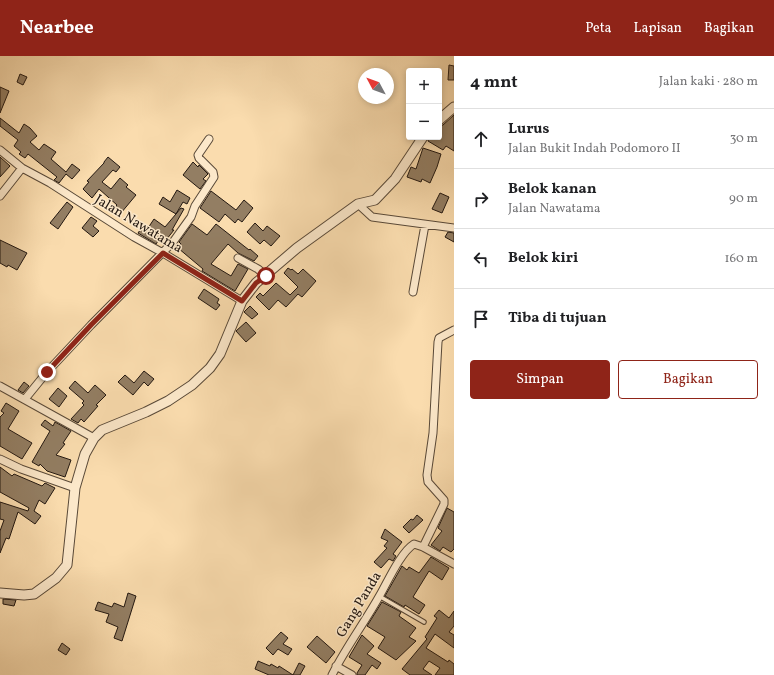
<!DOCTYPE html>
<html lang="id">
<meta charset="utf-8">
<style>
body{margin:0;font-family:Vollkorn,serif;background:#f2f2f2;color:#202124}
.controls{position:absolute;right:12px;top:12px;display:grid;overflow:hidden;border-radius:4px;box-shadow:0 2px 6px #0003}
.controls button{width:36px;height:36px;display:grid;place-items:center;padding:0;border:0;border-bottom:1px solid #e0e0e0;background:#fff;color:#202124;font:20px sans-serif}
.compass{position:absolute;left:358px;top:12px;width:36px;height:36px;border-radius:50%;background:#fff;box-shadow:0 2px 6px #0003;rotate:311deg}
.stop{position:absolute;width:12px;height:12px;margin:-9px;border:3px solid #8f2418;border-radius:50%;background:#fff}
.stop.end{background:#8f2418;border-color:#fff;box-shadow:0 1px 4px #0008}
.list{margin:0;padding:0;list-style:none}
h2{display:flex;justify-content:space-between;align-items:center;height:52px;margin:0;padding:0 16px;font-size:17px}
h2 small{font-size:13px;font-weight:400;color:#757577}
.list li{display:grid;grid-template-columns:26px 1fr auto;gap:12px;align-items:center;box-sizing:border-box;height:60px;padding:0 16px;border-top:1px solid #e0e0e0}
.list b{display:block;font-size:15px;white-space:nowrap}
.list p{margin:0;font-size:13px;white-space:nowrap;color:#757577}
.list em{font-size:13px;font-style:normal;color:#757577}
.actions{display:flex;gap:8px;padding:12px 16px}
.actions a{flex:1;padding:9px 0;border:1px solid #8f2418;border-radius:4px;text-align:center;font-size:14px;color:#8f2418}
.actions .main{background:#8f2418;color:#fff}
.icon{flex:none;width:22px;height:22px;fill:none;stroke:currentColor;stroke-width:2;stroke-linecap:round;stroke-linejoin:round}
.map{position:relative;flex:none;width:454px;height:619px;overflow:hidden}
header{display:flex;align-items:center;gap:24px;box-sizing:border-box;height:56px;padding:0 20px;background:#8f2418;color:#fff}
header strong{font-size:19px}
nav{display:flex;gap:22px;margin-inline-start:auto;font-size:14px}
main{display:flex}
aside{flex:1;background:#fff}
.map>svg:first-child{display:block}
.building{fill:#937e63;stroke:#231811}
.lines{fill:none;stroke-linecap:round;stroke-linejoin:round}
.service-casing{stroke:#594938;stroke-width:5.5}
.minor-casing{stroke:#594938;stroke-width:9}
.tertiary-casing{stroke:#594938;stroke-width:11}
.service{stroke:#fce8ca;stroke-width:3.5}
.minor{stroke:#fce8ca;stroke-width:7}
.tertiary{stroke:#fce8ca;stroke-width:9}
.route{stroke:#8f2418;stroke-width:5}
.labels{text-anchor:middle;stroke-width:3;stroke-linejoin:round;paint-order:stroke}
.street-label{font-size:14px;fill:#231811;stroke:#fce8ca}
</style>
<header>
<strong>Nearbee</strong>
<nav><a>Peta</a><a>Lapisan</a><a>Bagikan</a></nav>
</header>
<main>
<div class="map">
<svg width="454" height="619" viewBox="0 0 454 619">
<rect width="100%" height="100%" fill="#fadcae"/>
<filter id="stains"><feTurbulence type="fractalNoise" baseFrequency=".005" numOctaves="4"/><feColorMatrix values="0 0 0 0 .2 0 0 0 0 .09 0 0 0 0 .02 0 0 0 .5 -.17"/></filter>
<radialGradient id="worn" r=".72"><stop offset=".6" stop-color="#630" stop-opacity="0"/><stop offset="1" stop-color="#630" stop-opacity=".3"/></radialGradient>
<path class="building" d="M 449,9 L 454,10 L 454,24 L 448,24 Z
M 20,18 L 27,21 L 23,29 L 17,26 Z
M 0,31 L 9,35 L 0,57 Z
M 454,59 L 454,95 L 446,90 L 443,94 L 428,85 L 429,81 L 439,81 L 439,70 L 443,69 Z
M 0,62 L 19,77 L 24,68 L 30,72 L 37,80 L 30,86 L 39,94 L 44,88 L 56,96 L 51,103 L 66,116 L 72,108 L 80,114 L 72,123 L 66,118 L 59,127 L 54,124 L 57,121 L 28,98 L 25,102 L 19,98 L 21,96 L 14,90 L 18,84 L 0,70 Z
M 423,92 L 441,98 L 437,111 L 430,127 L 422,123 L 421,126 L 407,121 L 411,111 L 416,113 Z
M 0,101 L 10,110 L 0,121 Z
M 108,101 L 120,111 L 116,116 L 113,114 L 102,126 L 111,133 L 120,122 L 128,129 L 126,131 L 136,139 L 121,157 L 115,151 L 117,149 L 99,133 L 92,142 L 83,133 L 89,126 L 87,125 L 104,107 L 104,106 Z
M 193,106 L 198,111 L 199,109 L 208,118 L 203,123 L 206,125 L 200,133 L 183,119 Z
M 177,134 L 190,142 L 187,148 L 183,146 L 176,158 L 159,148 L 163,141 L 170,146 Z
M 211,135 L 236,154 L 244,144 L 253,152 L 242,166 L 238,163 L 235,167 L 225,158 L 219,166 L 200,152 Z
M 440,137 L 449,141 L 442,157 L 432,153 Z
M 67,146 L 73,151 L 58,173 L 50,167 Z
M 181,152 L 184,153 L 172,174 L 174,174 L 166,184 L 161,181 L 156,188 L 138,177 L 143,170 L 148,172 L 154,163 L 165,171 Z
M 91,161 L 97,165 L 93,170 L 99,175 L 93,181 L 82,172 Z
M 255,167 L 263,175 L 267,170 L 280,180 L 271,190 L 264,184 L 260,188 L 247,176 Z
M 192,168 L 207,179 L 216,168 L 249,194 L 250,193 L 258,200 L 254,205 L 238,197 L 228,188 L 211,208 L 231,220 L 238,208 L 248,213 L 235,235 L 202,215 L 203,213 L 178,192 L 181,188 L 179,186 Z
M 448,176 L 454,177 L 454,186 L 445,181 Z
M 0,184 L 27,197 L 17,214 L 8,209 L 7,211 L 0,207 Z
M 288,212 L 291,214 L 292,213 L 298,218 L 303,213 L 316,225 L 302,241 L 298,238 L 286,251 L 278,244 L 269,254 L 256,241 L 260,237 L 263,240 L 276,227 L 290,239 L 298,231 L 284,217 Z
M 204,233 L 219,243 L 217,247 L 220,249 L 216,254 L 198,242 Z
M 250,250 L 258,258 L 252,263 L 244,256 Z
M 246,266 L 256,277 L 246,286 L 236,275 Z
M 144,315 L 154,323 L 148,330 L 144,326 L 133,339 L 118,326 L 125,319 L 134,327 Z
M 75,325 L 88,337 L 95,329 L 106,339 L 96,349 L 98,350 L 84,366 L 81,363 L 78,367 L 71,363 L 84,349 L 82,347 L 84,345 L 69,332 Z
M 24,326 L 29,330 L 23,337 L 18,334 Z
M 58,332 L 67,340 L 59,351 L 49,343 Z
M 6,347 L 19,355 L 8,373 L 32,387 L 22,403 L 0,390 L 0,361 L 4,357 L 1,355 Z
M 45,364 L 53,370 L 55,366 L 71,375 L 63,387 L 65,388 L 56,399 L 71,404 L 65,421 L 47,415 L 40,408 L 39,410 L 32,406 L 50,375 L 41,369 Z
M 0,411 L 12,420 L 14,418 L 42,430 L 45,427 L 55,432 L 45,448 L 39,444 L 34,455 L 41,460 L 35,468 L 18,456 L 9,483 L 6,482 L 0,497 L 0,475 L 4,464 L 0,463 L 0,446 L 28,455 L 29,452 L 0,436 Z
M 447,452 L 454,456 L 454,493 L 451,496 L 443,491 L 440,495 L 431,489 L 442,475 L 438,472 Z
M 417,459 L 423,464 L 409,477 L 403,471 L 411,463 L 413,464 Z
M 385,473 L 402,486 L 393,498 L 396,500 L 393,505 L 389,503 L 381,512 L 374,506 L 387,492 L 384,490 L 388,485 L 381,482 Z
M 431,501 L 449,512 L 442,524 L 429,515 L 413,541 L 425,549 L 419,558 L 405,549 L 404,551 L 385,540 L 402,510 L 407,514 L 409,511 L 419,517 Z
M 128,537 L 136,540 L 122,585 L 114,582 L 118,571 L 106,566 L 109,558 L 95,554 L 98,546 L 112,551 L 114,547 L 124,551 Z
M 3,543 L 16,544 L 14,550 L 3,548 Z
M 382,546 L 401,556 L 399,560 L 416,572 L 409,581 L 416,585 L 396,604 L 378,592 L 385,581 L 367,570 Z
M 439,554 L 449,562 L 454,555 L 454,570 L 449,576 L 454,579 L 454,592 L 435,578 L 426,592 L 448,606 L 449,604 L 454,608 L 454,619 L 435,619 L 440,612 L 429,605 L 423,613 L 432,619 L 410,619 L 402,613 L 427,583 L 425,581 L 437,562 L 434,560 Z
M 281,576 L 288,582 L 283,588 L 292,593 L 288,599 L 278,593 L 273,599 L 266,592 Z
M 362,579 L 374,590 L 367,598 L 381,607 L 377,613 L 372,609 L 365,619 L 357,619 L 357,617 L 362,609 L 349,601 Z
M 317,580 L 335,596 L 326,607 L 307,591 Z
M 62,587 L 70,593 L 66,599 L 58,594 Z
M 258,605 L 270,610 L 271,608 L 278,612 L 279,610 L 293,619 L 299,607 L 305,610 L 300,619 L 269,619 L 255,613 Z"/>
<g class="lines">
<defs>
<path id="service" d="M 379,540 L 424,566"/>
<path id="minor" d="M 0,94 L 22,112 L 50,127 L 134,181 L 163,197 L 242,245
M 0,140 L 22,112
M 358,148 L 372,161 L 454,172
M 238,202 L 258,213 L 266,220
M 413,236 L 425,169
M 0,330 L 94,382
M 25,343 L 47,316 L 91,269 L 173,186 L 191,161 L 195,150 L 214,121 L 213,116 L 199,102 L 198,99 L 209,83
M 0,403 L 21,413 L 75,432
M 423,491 L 444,448 L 444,444 L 428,426 L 427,419 L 433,377 L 438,286 L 439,282 L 454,274
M 336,610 L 352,619
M 332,619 C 346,591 365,566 380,539 C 388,525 401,496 414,488 L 423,491 L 454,508"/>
<path id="tertiary" d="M 439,64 L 454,51
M 0,537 L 24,539 L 34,538 L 56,522 L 67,509 L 75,432 L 85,398 L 94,382 L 102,374 L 146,356 L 168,345 L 192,329 L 210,312 L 220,298 L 242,245 L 256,227 L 297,192 L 358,148 L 375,144 L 395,123 L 423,81"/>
</defs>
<use href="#service" class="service-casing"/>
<use href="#minor" class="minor-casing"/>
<use href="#tertiary" class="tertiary-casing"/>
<use href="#service" class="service"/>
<use href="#minor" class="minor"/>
<use href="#tertiary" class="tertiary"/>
</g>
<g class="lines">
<path class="route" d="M 47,316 L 91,269 L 163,197 L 242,245 L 256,227 L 266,220"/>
</g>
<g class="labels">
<g class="street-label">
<text transform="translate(139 167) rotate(31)" y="5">Jalan Nawatama</text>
<text transform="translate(358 548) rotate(-59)" y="5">Gang Panda</text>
</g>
</g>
<rect width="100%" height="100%" filter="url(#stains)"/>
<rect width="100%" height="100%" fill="url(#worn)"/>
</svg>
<div class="controls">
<button>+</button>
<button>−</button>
</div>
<svg class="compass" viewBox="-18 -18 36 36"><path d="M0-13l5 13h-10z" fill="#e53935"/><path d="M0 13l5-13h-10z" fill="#757577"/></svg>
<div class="stop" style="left:266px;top:220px"></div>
<div class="stop end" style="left:47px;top:316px"></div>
</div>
<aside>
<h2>4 mnt<small>Jalan kaki · 280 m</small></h2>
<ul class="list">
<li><svg class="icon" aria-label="ahead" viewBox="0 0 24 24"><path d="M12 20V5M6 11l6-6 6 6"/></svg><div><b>Lurus</b><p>Jalan Bukit Indah Podomoro II</p></div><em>30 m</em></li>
<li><svg class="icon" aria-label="right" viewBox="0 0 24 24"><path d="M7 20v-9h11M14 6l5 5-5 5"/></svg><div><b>Belok kanan</b><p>Jalan Nawatama</p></div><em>90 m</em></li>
<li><svg class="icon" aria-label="left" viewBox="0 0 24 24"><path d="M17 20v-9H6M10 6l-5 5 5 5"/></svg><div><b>Belok kiri</b></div><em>160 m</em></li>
<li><svg class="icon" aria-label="arrive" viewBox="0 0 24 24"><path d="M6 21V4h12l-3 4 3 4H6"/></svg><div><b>Tiba di tujuan</b></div></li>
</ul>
<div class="actions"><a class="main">Simpan</a><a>Bagikan</a></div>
</aside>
</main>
